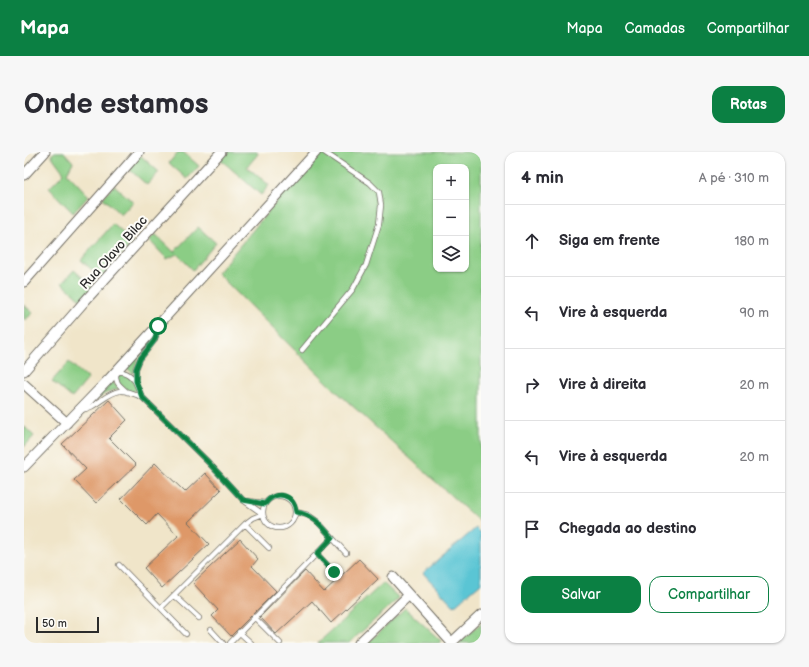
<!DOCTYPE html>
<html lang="pt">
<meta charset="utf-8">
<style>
body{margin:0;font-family:"Balsamiq Sans",sans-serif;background:#f7f7f7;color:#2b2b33}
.controls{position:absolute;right:12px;top:12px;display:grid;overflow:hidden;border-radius:8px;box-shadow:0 1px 3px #0004}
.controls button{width:36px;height:36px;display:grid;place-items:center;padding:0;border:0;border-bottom:1px solid #e1e1e2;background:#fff;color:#2b2b33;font:20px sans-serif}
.scale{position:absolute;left:12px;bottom:10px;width:63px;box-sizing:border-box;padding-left:4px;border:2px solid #2b2b2b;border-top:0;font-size:11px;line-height:14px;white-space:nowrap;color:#2b2b2b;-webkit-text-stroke:3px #fdfcf7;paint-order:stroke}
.stop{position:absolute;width:12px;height:12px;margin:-9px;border:3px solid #0b8043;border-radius:50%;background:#fff}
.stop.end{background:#0b8043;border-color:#fff;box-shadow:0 1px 4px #0008}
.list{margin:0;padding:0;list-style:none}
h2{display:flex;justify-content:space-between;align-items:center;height:52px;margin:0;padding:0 16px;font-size:17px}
h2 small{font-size:13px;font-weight:400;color:#7c7c81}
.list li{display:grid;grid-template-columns:26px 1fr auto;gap:12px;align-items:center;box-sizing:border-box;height:72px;padding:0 16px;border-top:1px solid #e1e1e2}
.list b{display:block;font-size:15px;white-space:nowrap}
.list em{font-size:13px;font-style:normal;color:#7c7c81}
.actions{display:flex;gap:8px;padding:12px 16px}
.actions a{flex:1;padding:9px 0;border:1px solid #0b8043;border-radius:12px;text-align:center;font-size:14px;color:#0b8043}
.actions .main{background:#0b8043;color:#fff}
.icon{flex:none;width:22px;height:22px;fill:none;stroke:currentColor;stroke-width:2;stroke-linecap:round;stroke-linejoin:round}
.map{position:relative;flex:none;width:457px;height:491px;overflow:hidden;border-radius:12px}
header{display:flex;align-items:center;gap:24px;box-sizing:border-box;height:56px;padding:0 20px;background:#0b8043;color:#fff}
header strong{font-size:19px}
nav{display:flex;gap:22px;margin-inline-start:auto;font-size:14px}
.intro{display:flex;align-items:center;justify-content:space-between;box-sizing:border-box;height:96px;padding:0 24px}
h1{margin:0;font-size:28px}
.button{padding:10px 18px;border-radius:12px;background:#0b8043;color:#fff;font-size:14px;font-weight:700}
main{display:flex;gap:24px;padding:0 24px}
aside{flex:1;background:#fff;border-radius:12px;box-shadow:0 1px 3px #0004}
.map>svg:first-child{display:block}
.green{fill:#8bcd85;stroke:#5b7c58;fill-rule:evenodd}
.water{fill:#5ac5d4;stroke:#427880}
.building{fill:#de9868}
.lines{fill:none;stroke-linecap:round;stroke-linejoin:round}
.lane-casing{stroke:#706c62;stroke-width:6}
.street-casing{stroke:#706c62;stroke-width:11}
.lane{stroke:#fff;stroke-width:4.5}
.street{stroke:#fff;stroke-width:9}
.route{stroke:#0b8043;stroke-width:5}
.labels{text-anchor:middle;stroke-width:4;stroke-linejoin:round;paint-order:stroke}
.street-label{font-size:13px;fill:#2b2b2b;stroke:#fdfcf7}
</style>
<header>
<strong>Mapa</strong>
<nav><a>Mapa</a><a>Camadas</a><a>Compartilhar</a></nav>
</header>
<div class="intro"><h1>Onde estamos</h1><a class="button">Rotas</a></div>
<main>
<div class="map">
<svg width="457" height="491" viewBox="0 0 457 491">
<rect width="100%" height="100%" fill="#fdfcf7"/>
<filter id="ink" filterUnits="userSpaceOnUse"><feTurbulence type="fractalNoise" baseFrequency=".025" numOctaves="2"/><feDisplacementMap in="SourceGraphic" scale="8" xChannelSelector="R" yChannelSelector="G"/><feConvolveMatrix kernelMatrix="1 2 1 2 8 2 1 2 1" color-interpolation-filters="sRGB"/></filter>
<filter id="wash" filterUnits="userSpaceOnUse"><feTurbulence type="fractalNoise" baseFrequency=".012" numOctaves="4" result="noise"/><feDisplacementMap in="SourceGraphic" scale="16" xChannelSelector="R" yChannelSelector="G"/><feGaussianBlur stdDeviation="0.9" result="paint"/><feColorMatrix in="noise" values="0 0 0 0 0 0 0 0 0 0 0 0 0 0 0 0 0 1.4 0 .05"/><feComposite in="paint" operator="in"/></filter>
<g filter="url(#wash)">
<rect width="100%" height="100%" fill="#f0e5c9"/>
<path class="green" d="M 31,0 L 40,0 L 49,10 L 43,21 L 65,44 L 49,61 L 25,36 L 40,21 L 27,3 Z
M 154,0 L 159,0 L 175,14 L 163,27 L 145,11 Z
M 202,0 L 233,0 L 234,2 L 223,15 L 245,33 L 237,43 L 196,7 Z
M 294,0 L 457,0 L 457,371 L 311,238 L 193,121 ZM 412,15 L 442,15 L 442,117 L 412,117 Z
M 116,3 L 135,20 L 123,33 L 105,17 Z
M 90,33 L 109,50 L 97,63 L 79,46 Z
M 89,72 L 109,90 L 77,126 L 57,108 Z
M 174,75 L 192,91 L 169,118 L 153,102 L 143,107 L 125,88 L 131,82 L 150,100 Z
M 50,118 L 69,135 L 57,148 L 38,131 Z
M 0,153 L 9,161 L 1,168 L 0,167 Z
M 123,191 L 123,194 L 114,206 L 109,222 L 99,212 Z
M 45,210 L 64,227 L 48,246 L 28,229 Z
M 92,220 L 105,222 L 114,236 L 108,241 L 95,233 Z
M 85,227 L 95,236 L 80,242 L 68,252 L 65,253 Z
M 0,274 L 10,284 L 0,295 Z
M 359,431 L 375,446 L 325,491 L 294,491 Z
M 381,456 L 417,489 L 415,491 L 344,491 Z
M 457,471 L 457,491 L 435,491 Z"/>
<path class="water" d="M 452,376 L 457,381 L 457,431 L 430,454 L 399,421 Z"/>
<g id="blocks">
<path class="building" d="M 85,248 L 103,268 L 85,286 L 112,313 L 72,351 L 50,328 L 62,317 L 38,292 Z
M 131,311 L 161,340 L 181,321 L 197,338 L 164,370 L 185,392 L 138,436 L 120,416 L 154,384 L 133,362 L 123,373 L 97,347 Z
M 216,387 L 234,407 L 228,414 L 252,439 L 207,484 L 188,464 L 194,458 L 169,431 Z
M 335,407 L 354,427 L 307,471 L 288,449 L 252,482 L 236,465 L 281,419 L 300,440 Z"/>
</g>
</g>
<g filter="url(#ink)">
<use href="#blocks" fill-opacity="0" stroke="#706c62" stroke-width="1"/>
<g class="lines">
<defs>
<path id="lane" d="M 131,177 L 132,184 L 130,189 L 116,207 L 112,217 L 111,229 L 118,245 L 184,310 L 219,348 L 239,362
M 278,198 L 329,137 L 342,113 L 355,72 L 357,53 L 355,40 L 346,31 L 300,0
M 103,240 C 95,233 91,231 92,220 C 101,219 105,222 111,229
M 56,258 C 72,257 81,241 96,239 C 104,238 112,243 118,245
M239 360a16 16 0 1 1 32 0a16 16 0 1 1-32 0Z
M 223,349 L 241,351
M 272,360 L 284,363 L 294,370 L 322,401
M 221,372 L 245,396
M 293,402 L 310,420
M 95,413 L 162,482
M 150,443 L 175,466
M 137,456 L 221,372 L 229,366 L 239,362
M 230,465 L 256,491
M 187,478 L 199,491
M 215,480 L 227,491
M 206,491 L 308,386"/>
<path id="street" d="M 0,23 L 21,0
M 0,130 L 115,0
M 0,219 L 60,150 L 197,0
M 0,232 L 43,271
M 0,315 L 85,227 L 292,0
M 369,425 L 428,491
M 335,491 L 385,443
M 427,491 L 457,463"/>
</defs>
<use href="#lane" class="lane-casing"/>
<use href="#street" class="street-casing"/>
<use href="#lane" class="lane"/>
<use href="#street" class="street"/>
</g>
</g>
<g class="lines" filter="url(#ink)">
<path class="route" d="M 134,174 L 131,177 L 132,184 L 130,189 L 116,207 L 112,217 L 112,229 L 118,245 L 184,310 L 219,348 L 241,352 C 252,337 270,342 272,360 C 291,364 296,372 308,386 L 293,402 L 310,420"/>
</g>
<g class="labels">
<g class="street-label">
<text transform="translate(89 100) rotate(-48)" y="5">Rua Olavo Bilac</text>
</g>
</g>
</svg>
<div class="controls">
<button>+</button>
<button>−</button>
<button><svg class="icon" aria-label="layers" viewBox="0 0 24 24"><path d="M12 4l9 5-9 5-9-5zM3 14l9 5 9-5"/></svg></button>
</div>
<div class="scale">50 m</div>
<div class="stop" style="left:134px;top:174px"></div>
<div class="stop end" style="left:310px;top:420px"></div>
</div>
<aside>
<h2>4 min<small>A pé · 310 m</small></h2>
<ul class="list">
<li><svg class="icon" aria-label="ahead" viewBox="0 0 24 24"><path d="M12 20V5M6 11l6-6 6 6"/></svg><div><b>Siga em frente</b></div><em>180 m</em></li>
<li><svg class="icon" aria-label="left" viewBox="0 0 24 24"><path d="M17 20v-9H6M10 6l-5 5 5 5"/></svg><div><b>Vire à esquerda</b></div><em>90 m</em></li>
<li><svg class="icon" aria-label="right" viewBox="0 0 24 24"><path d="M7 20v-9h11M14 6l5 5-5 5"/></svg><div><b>Vire à direita</b></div><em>20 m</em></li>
<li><svg class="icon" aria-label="left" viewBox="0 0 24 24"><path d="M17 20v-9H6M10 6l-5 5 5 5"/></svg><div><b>Vire à esquerda</b></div><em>20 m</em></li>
<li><svg class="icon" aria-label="arrive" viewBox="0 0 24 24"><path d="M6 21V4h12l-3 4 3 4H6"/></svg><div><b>Chegada ao destino</b></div></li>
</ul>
<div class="actions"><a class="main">Salvar</a><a>Compartilhar</a></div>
</aside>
</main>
